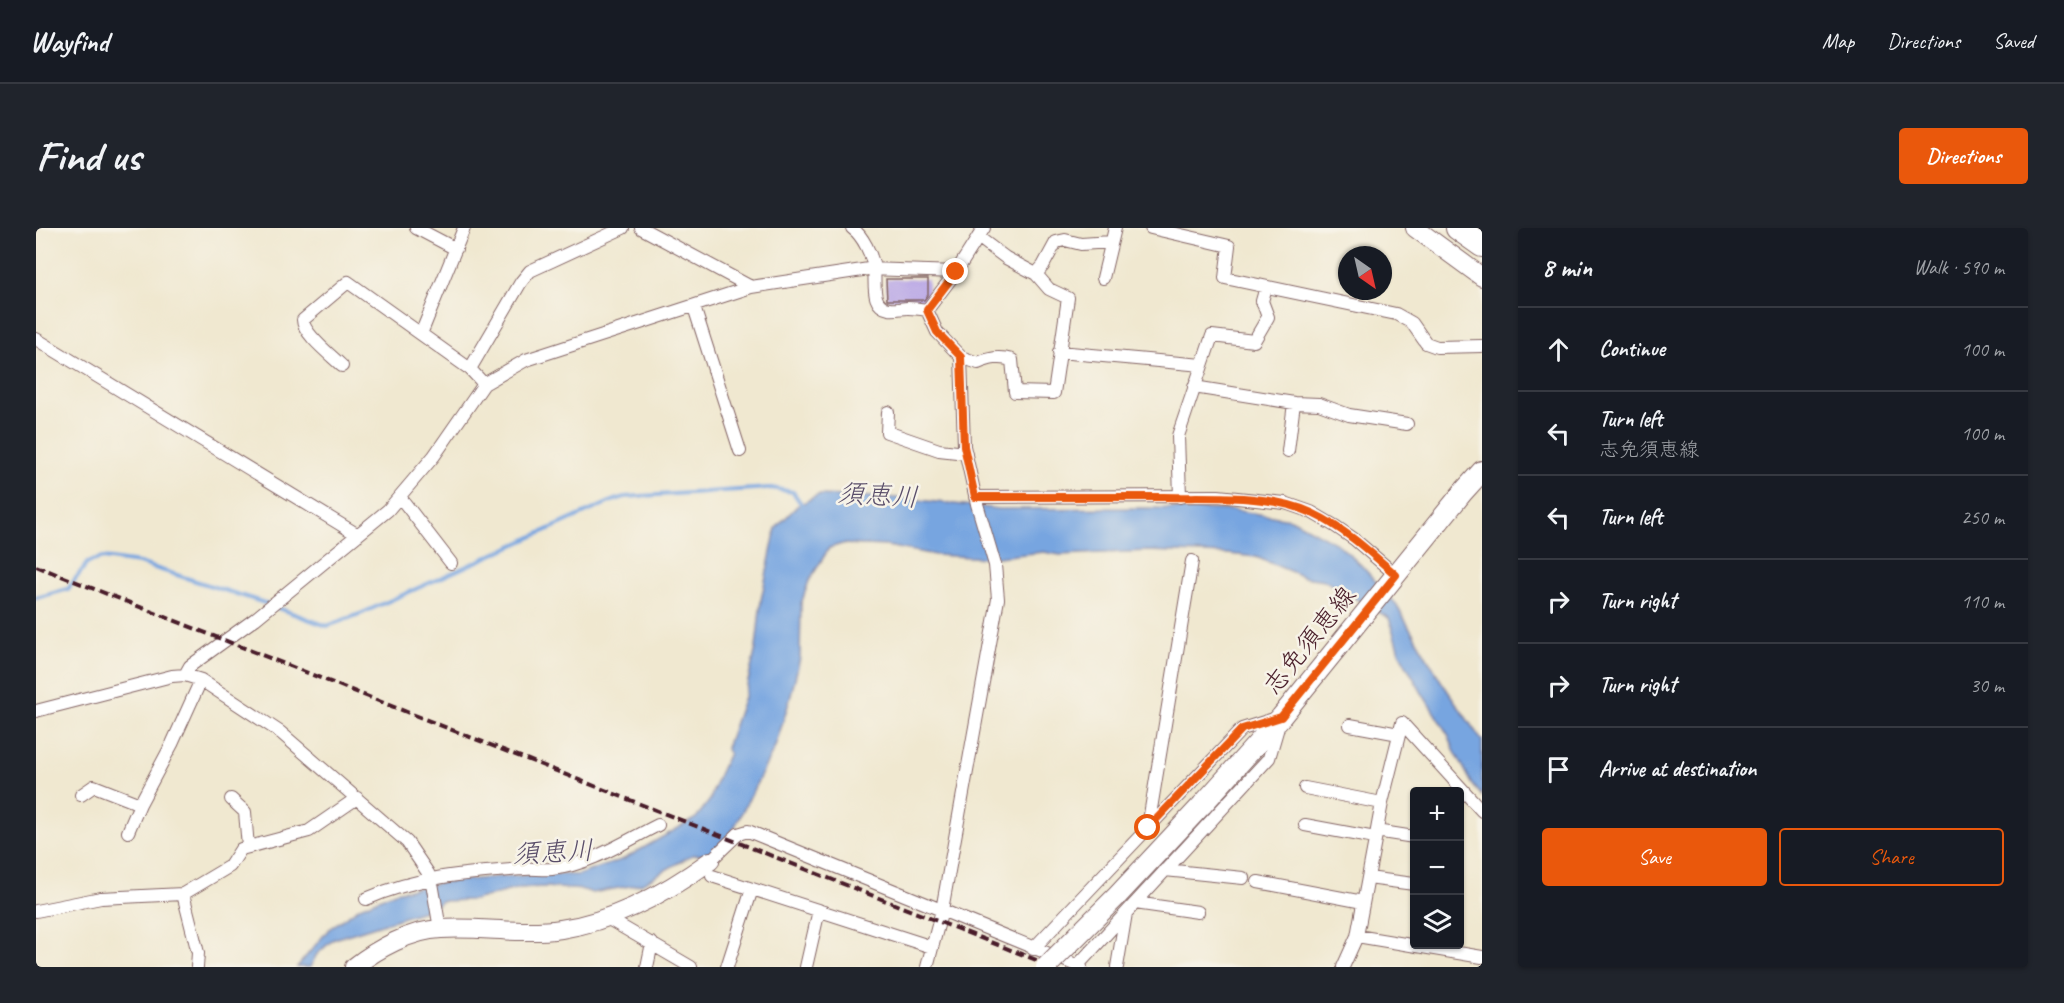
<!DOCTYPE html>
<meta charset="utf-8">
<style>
body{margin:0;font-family:Caveat,"Klee One",sans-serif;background:#20242c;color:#f1f3f6}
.controls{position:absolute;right:18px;bottom:18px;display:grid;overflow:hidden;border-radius:6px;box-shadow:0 2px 4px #0004}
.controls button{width:54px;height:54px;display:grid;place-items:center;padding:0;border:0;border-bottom:2px solid #363941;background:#171b24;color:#f1f3f6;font:30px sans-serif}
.compass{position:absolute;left:1302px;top:18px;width:54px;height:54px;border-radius:50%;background:#171b24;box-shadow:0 2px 4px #0004;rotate:146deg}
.stop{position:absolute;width:18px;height:18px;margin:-14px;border:4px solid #ea580c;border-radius:50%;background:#fff}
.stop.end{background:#ea580c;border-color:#fff;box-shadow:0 2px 6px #0008}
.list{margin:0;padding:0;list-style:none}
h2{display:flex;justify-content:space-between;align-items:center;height:78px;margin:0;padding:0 24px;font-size:26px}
h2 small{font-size:20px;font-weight:400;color:#9ea1a6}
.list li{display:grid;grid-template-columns:39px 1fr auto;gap:18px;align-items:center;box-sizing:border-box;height:84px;padding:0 24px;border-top:2px solid #363941}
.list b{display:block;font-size:22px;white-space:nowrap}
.list p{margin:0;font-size:20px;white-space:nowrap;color:#9ea1a6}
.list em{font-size:20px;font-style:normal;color:#9ea1a6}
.actions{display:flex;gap:12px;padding:18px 24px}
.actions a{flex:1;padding:14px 0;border:2px solid #ea580c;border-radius:6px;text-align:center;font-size:21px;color:#ea580c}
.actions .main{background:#ea580c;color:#fff}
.icon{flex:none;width:33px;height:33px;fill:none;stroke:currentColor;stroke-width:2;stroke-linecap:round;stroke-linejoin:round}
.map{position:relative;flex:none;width:1446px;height:739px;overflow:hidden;border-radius:6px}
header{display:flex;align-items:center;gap:36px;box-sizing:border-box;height:84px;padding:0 30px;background:#171b24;border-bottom:2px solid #363941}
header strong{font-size:28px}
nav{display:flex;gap:33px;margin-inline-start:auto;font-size:21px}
.intro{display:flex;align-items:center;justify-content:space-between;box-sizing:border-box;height:144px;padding:0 36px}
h1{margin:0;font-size:42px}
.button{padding:15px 27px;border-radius:6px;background:#ea580c;color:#fff;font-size:21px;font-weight:700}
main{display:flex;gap:36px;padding:0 36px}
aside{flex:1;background:#171b24;border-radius:6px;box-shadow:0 2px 4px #0004}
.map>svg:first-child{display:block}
.water{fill:#77a5e0;stroke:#606286;stroke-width:1.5}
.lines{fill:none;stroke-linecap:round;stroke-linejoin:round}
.stream{stroke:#77a5e0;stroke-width:4}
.building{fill:#b29fe5}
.street-casing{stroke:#846565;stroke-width:14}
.secondary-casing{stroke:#846565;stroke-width:20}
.primary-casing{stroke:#846565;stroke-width:22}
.highway-casing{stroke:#846565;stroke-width:26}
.street{stroke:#fff;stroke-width:12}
.secondary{stroke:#fff;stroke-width:18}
.primary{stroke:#fff;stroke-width:20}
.highway{stroke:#fff;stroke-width:24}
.rail{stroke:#4a1f2b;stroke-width:4;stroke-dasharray:9 4.5;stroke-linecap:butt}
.primary-bridge-casing{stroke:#846565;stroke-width:22;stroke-linecap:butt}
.primary-bridge{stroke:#fff;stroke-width:20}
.route{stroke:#ea580c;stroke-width:8}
.labels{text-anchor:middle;stroke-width:5;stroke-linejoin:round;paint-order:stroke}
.street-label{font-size:26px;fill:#4a1f2b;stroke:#f7f3e8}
.water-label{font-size:27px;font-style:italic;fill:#5a4e6a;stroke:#f7f3e8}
</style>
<header>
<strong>Wayfind</strong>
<nav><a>Map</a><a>Directions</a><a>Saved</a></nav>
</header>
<div class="intro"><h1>Find us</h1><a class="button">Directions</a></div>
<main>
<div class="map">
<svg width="1446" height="739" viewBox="0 0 1446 739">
<rect width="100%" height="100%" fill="#f7f3e8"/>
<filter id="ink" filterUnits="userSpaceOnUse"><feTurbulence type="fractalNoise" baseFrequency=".0167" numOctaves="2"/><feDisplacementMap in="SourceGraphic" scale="12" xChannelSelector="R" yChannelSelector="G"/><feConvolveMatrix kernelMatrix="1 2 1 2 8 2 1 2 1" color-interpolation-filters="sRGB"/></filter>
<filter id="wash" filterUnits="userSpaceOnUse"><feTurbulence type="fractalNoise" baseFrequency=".008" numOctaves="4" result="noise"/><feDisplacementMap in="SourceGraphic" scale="24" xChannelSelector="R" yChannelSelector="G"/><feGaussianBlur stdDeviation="1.35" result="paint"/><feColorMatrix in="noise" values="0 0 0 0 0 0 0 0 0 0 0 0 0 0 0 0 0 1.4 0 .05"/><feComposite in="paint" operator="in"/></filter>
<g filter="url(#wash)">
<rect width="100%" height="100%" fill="#f0e8d0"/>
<path class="water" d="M 782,267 L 865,270 L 963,281 L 1112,280 L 1197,282 L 1255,291 L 1303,317 L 1325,337 L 1359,375 L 1405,453 L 1446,513 L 1446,568 L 1437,557 L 1418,522 L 1413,508 L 1386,465 L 1363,424 L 1353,390 L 1288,352 L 1268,349 L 1220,329 L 1193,326 L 1112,323 L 1024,327 L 1008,324 L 952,330 L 899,327 L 851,318 L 806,316 L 793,320 L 773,353 L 765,376 L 764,430 L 754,471 L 739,519 L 695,606 L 672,627 L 656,627 L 605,656 L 556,665 L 548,662 L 509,659 L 484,660 L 438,672 L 405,673 L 397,680 L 298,711 L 281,726 L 274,739 L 261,739 L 293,701 L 324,679 L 359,664 L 403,655 L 461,649 L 515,646 L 542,647 L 588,631 L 660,590 L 674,572 L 681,551 L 693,525 L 690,520 L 709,466 L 720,420 L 725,372 L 740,300 L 761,278 Z"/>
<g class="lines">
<path class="stream" d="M 0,370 L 32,361 L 52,334 L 67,330 L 103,335 L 232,376
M 239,379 L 291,398 L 324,386 L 576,273 L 589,269 L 735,260 L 757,264 L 768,280"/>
</g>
<g id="blocks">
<path class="building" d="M 850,51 L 892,51 L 892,67 L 888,72 L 851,72 Z"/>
</g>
</g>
<g filter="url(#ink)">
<use href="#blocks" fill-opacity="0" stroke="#846565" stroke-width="1.5"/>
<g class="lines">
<defs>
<path id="street" d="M 380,0 L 420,21
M 605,0 L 715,59
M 816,0 C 827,8 836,27 838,41 C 840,55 834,78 853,81 C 859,82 866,80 872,80 C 878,80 885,81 891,82
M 1115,0 L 1193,18 L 1189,50 L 1360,86 L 1376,95 L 1390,115 L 1401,119 L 1446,118
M 1000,46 L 1007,38 L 1020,14 L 1029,12 L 1045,16 L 1075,14
M 1067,50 L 1079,0
M 658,79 L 704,223
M 385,106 L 428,0
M 0,111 L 322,307
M 1023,124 L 1166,137
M 925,129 L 942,135 C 954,130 963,128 976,132 L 979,164 L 1018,165 L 1032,70 L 1013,61 L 1000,46 L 970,30 L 942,9
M 306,138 C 296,128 267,106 267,92 L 312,54 L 434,141
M 448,156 L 434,141 L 485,54 L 494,43 L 587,0
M 1158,159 L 1258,175 L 1283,176 L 1313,187 L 1371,196
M 852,184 L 851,204 L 903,222 L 930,225
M 1252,223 L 1258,175
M 364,269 L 415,335
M 939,269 L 1182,268 L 1249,275 L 1275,284 L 1299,298 L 1318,311 L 1360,347
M 1144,269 L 1142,208 L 1176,108 L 1218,113 L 1232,89 L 1226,73 L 1230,59
M 149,447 L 154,438 L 219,391 L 352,282 L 398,228 L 448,156 L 490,132 L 715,59 L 833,41 L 920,44
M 0,483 L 136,448 L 149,447 L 165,452 L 244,504 L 371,614 L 392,645 L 396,655 L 404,701
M 1366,495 L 1446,583
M 1314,497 L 1363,506
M 1269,560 L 1346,575
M 45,567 L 58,558 L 104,576
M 195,571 L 209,584 L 212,619
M 1269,597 L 1339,610
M 1112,599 L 1156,333
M 92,604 L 104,576 L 136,516 L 165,452
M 1346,604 L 1378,609
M 674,633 L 702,606 L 712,603 L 1045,739
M 1129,642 L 1207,650
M 676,648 L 896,719
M 1332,650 L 1378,656
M 1222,654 L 1327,674
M 147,666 L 162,725 L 161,739
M 330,671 C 382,648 432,645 488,641 C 497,640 506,642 516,641 C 553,637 588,614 622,597
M 1099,675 L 1162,684
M 0,683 L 65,670 L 147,666 L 194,638 L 205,621 L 273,603 L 321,570
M 571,690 L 655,739
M 1321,708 L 1446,729
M 997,721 L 1206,501 L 1241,490
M 1041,738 L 1233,530 L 1243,496
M 611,739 L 616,715
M 691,739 L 716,661
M 770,739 L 783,682
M 891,739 L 906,682 L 962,371 L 959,337 L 941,276 L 928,218 L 925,129 L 901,104 L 891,82 L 920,44 L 948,0
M 1081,739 L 1090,685
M 1307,739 L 1321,708 L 1346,575 L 1366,495"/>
<path id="secondary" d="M 1379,0 L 1446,49
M 318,739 C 341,721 375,702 405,701 C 445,698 485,707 525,701 C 579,693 630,665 674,633"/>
<path id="primary" d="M 1166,577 L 1245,489 L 1427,264 L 1446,243"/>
<path id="highway" d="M 1422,0 L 1446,17"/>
</defs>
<use href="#street" class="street-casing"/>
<use href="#secondary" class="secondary-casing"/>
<use href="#primary" class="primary-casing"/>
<use href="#highway" class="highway-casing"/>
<use href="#street" class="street"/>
<use href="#secondary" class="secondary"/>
<use href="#primary" class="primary"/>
<use href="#highway" class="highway"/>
<path class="rail" d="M 0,338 L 1018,739"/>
<defs>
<path id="primary-bridge" d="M 1010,739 L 1081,668 L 1166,577"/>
</defs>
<use href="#primary-bridge" class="primary-bridge-casing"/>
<use href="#primary-bridge" class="primary-bridge"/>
</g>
</g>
<g class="lines" filter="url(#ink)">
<path class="route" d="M 920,44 L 891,82 L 901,104 L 925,129 L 928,218 L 939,269 C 1002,269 1064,269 1127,269 C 1172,270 1234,265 1276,285 C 1308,300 1334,324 1360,347 L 1245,489 L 1206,501 L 1112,600"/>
</g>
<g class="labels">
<g class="street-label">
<text transform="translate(1273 412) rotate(-51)" y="9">志免須恵線</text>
</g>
<g class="water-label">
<text transform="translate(842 267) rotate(3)" y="9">須恵川</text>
<text transform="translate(517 624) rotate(-3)" y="9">須恵川</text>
</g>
</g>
</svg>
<div class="controls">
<button>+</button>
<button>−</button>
<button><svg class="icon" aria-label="layers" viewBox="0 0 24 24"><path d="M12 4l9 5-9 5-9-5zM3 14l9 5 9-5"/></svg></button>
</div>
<svg class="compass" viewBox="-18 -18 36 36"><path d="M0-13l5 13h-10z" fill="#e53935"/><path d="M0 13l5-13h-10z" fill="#9ea1a6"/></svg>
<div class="stop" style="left:1112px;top:600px"></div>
<div class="stop end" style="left:920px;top:44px"></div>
</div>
<aside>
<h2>8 min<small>Walk · 590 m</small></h2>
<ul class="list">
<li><svg class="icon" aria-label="ahead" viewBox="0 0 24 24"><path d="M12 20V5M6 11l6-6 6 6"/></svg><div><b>Continue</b></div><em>100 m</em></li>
<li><svg class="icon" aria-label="left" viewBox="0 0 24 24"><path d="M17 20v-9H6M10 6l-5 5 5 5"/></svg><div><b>Turn left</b><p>志免須恵線</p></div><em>100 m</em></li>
<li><svg class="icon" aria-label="left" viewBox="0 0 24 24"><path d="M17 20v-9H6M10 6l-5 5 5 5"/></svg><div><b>Turn left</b></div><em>250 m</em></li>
<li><svg class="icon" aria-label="right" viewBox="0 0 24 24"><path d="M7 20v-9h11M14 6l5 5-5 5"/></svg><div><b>Turn right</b></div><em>110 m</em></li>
<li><svg class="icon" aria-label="right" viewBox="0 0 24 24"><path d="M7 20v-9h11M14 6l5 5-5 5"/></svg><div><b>Turn right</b></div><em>30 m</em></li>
<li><svg class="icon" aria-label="arrive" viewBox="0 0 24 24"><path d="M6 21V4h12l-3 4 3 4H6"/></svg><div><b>Arrive at destination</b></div></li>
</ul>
<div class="actions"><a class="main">Save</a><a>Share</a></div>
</aside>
</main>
